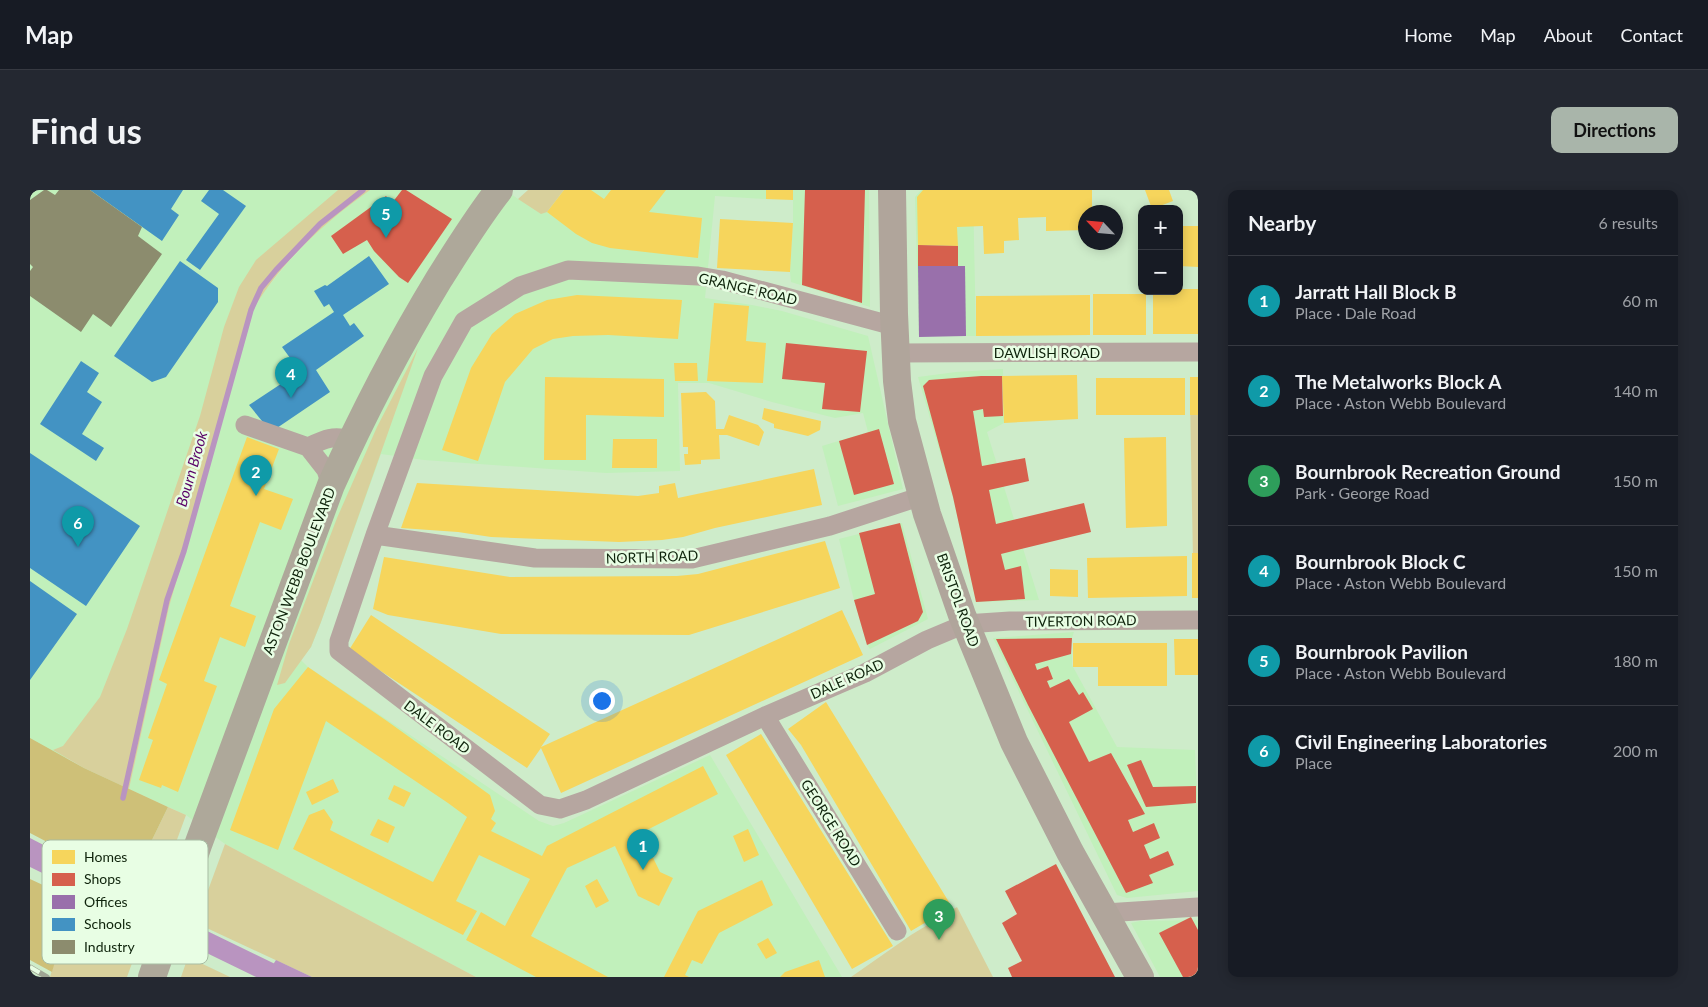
<!DOCTYPE html>
<meta charset="utf-8">
<style>
body{margin:0;font-family:Lato,sans-serif;background:#242831;color:#f1f3f6}
.controls{position:absolute;right:15px;top:15px;display:grid;overflow:hidden;border-radius:10px;box-shadow:0 2px 12px #0003}
.controls button{width:45px;height:45px;display:grid;place-items:center;padding:0;border:0;border-bottom:1px solid #363941;background:#171b24;color:#f1f3f6;font:25px sans-serif}
.compass{position:absolute;left:1048px;top:15px;width:45px;height:45px;border-radius:50%;background:#171b24;box-shadow:0 2px 12px #0003;rotate:296deg}
.you{position:absolute;left:571px;top:510px;width:18px;height:18px;margin:-12px;border:4px solid #fff;border-radius:50%;background:#1a73e8;box-shadow:0 0 0 8px #1a73e833}
.badge{display:grid;place-items:center;width:32px;height:32px;border-radius:50%;background:#a9b5aa;color:#fff;font-size:16px;font-weight:700}
.pin{position:absolute;translate:-50% -41px;filter:drop-shadow(0 1px 2px #0008)}
.pin::after{content:'';position:absolute;top:26px;width:18px;height:15px;background:inherit;clip-path:polygon(0 0,100% 0,50% 100%)}
.list{margin:0;padding:0;list-style:none}
h2{display:flex;justify-content:space-between;align-items:center;height:65px;margin:0;padding:0 20px;font-size:21px}
h2 small{font-size:16px;font-weight:400;color:#9ea1a6}
.list li{display:grid;grid-template-columns:32px 1fr auto;gap:15px;align-items:center;box-sizing:border-box;height:90px;padding:0 20px;border-top:1px solid #363941}
.list b{display:block;font-size:19px;white-space:nowrap}
.list p{margin:0;font-size:16px;white-space:nowrap;color:#9ea1a6}
.list em{font-size:16px;font-style:normal;color:#9ea1a6}
.map{position:relative;flex:none;width:1168px;height:787px;overflow:hidden;border-radius:10px}
header{display:flex;align-items:center;gap:30px;box-sizing:border-box;height:70px;padding:0 25px;background:#171b24;border-bottom:1px solid #363941}
header strong{font-size:24px}
nav{display:flex;gap:28px;margin-inline-start:auto;font-size:18px}
.intro{display:flex;align-items:center;justify-content:space-between;box-sizing:border-box;height:120px;padding:0 30px}
h1{margin:0;font-size:35px}
.button{padding:12px 22px;border-radius:10px;background:#a9b5aa;color:#111;font-size:18px;font-weight:700}
main{display:flex;gap:30px;padding:0 30px}
aside{flex:1;background:#171b24;border-radius:10px;box-shadow:0 2px 12px #0003}
.map>svg:first-child{display:block}
.built{fill:#c1f0bb}
.green{fill:#d8d09c}
.forest{fill:#cec078}
.water{fill:#b994c0}
.homes{fill:#f6d55c}
.shops{fill:#d6604d}
.offices{fill:#9970ab}
.schools{fill:#4393c3}
.industry{fill:#8c8c6e}
.lines{fill:none;stroke-linecap:round;stroke-linejoin:round}
.stream{stroke:#b994c0;stroke-width:5.5}
.canal{stroke:#b994c0;stroke-width:20}
.minor{stroke:#b6a6a0;stroke-width:19}
.secondary{stroke:#b0a59b;stroke-width:28}
.trunk{stroke:#aea89a;stroke-width:28}
.rail-casing{stroke:#9fa594;stroke-width:5.5}
.rail{stroke:#e8fee4;stroke-width:4;stroke-dasharray:11;stroke-linecap:butt}
.labels{text-anchor:middle;stroke-width:5;stroke-linejoin:round;paint-order:stroke}
.street-label{font-size:14px;fill:#0e230b;stroke:#e8fee4}
.water-label{font-size:15px;font-style:italic;fill:#590067;stroke:#e8fee4}
.key{fill:#e8fee4;stroke:#a7bca3;stroke-width:1}
.key-label{font-size:14px;fill:#0e230b}
</style>
<header>
<strong>Map</strong>
<nav><a>Home</a><a>Map</a><a>About</a><a>Contact</a></nav>
</header>
<div class="intro"><h1>Find us</h1><a class="button">Directions</a></div>
<main>
<div class="map">
<svg width="1168" height="787" viewBox="0 0 1168 787">
<rect width="100%" height="100%" fill="#ceecca"/>
<path class="built" d="M 0,0 L 476,0 L 488,9 L 517,22 L 534,0 L 736,0 L 736,9 L 685,6 L 675,108 L 722,115 L 752,121 L 838,146 L 873,299 L 808,316 L 792,256 L 838,242 L 833,223 L 805,228 L 742,212 L 679,193 L 648,193 L 650,281 L 576,283 L 394,270 L 351,264 L 291,432 L 281,457 L 271,470 L 278,477 L 509,631 L 523,636 L 534,633 L 680,565 L 812,787 L 446,787 L 195,654 L 156,625 L 99,599 L 139,417 L 224,118 L 234,102 L 259,71 L 292,37 L 220,106 L 102,497 L 0,606 Z
M 763,0 L 839,0 L 840,117 L 761,92 L 760,82 L 763,33 Z
M 891,0 L 943,0 L 946,146 L 889,146 L 885,7 Z
M 973,179 L 974,233 L 957,242 L 1009,410 L 946,412 L 923,307 L 888,187 L 926,182 Z
M 872,333 L 898,429 L 840,459 L 837,455 L 824,410 L 809,349 Z
M 1044,442 L 1042,448 L 1042,475 L 1087,557 L 1165,560 L 1168,630 L 1168,701 L 1097,708 L 1087,705 L 963,448 Z
M 1168,730 L 1168,787 L 1130,787 L 1101,733 L 1110,731 Z"/>
<path class="green" d="M 308,0 L 340,0 C 295,32 252,71 224,118 L 139,417 L 99,599 L 54,578 L 23,560 L 33,556 L 70,507 L 97,439 L 170,226 L 194,137 L 209,97 L 226,70 Z
M 498,0 L 534,0 L 517,22 L 511,24 L 488,9 Z
M 388,158 L 291,432 L 281,457 L 255,493 L 247,495 L 259,454 L 307,328 L 347,237 Z
M 1160,208 L 1168,208 L 1168,371 L 1163,371 Z
M 138,617 L 156,625 L 97,787 L 20,787 L 43,709 L 58,678 L 122,650 Z
M 195,654 L 446,787 L 282,787 L 166,733 Z
M 927,717 L 963,787 L 821,787 L 881,745 Z
M 158,767 L 200,787 L 151,787 Z"/>
<path class="forest" d="M 0,548 L 54,578 L 138,617 L 122,650 L 63,676 L 0,643 Z
M 0,689 L 43,709 L 22,782 L 0,770 Z"/>
<path class="water" d="M 0,648 L 58,678 L 47,698 L 0,675 Z
M 246,770 L 282,787 L 235,787 Z"/>
<path class="homes" d="M 534,0 L 561,0 L 574,9 L 581,0 L 636,0 L 619,22 L 672,28 L 668,68 L 580,58 L 562,53 L 546,44 L 517,22 Z
M 736,0 L 763,0 L 763,10 L 736,9 Z
M 893,0 L 1062,0 L 1062,22 L 1056,22 L 1056,40 L 1016,41 L 1016,27 L 988,28 L 989,50 L 974,51 L 974,63 L 954,64 L 953,36 L 927,37 L 928,56 L 888,55 L 887,7 Z
M 1115,0 L 1139,0 L 1143,11 L 1122,19 Z
M 690,29 L 763,33 L 760,82 L 687,78 Z
M 1149,36 L 1168,36 L 1168,77 L 1149,76 Z
M 1149,99 L 1168,99 L 1168,144 L 1123,144 L 1123,101 L 1149,101 Z
M 1063,104 L 1116,104 L 1116,145 L 1063,145 Z
M 547,105 L 652,110 L 648,149 L 578,145 L 543,146 L 523,149 L 503,159 L 475,192 L 448,271 L 412,260 L 441,178 L 462,144 L 485,124 L 517,110 Z
M 1060,105 L 1060,145 L 946,146 L 946,106 Z
M 684,113 L 719,116 L 716,151 L 736,153 L 733,193 L 677,191 Z
M 644,173 L 667,173 L 668,191 L 645,191 Z
M 1047,185 L 1048,229 L 974,233 L 972,186 Z
M 515,187 L 634,189 L 634,227 L 556,225 L 556,270 L 514,270 Z
M 1160,187 L 1168,187 L 1168,225 L 1160,225 Z
M 1066,188 L 1155,188 L 1155,225 L 1066,225 Z
M 676,202 L 685,211 L 686,239 L 694,239 L 699,225 L 728,235 L 734,242 L 729,256 L 697,245 L 689,245 L 690,269 L 671,270 L 671,274 L 655,275 L 654,264 L 658,264 L 658,257 L 653,257 L 651,203 Z
M 734,218 L 791,231 L 790,240 L 778,246 L 744,238 L 744,234 L 732,229 Z
M 217,247 L 249,259 L 234,299 L 263,309 L 251,340 L 230,332 L 200,416 L 226,426 L 215,457 L 190,447 L 174,491 L 187,496 L 148,602 L 132,595 L 131,598 L 109,590 L 123,550 L 118,548 L 137,494 L 129,490 Z
M 1136,247 L 1137,336 L 1096,338 L 1094,248 Z
M 583,249 L 627,249 L 627,278 L 582,278 Z
M 784,279 L 792,315 L 685,338 L 653,347 L 632,350 L 589,352 L 461,347 L 428,342 L 371,338 L 387,293 L 608,306 L 629,303 L 629,296 L 645,293 L 648,308 Z
M 795,351 L 810,398 L 659,445 L 471,444 L 358,425 L 343,419 L 354,367 L 480,387 L 647,386 L 668,384 Z
M 1162,363 L 1168,363 L 1168,408 L 1162,408 Z
M 1157,366 L 1157,406 L 1058,408 L 1057,368 Z
M 1020,379 L 1048,380 L 1048,407 L 1020,406 Z
M 812,420 L 833,465 L 531,603 L 511,558 L 497,578 L 319,460 L 341,425 L 520,544 L 511,557 Z
M 1144,449 L 1168,449 L 1168,485 L 1145,485 Z
M 1043,453 L 1137,453 L 1137,496 L 1068,496 L 1068,477 L 1043,477 Z
M 278,477 L 357,531 L 460,605 L 465,621 L 461,629 L 466,633 L 461,641 L 512,666 L 517,656 L 673,576 L 688,604 L 611,643 L 630,682 L 643,688 L 629,716 L 608,706 L 585,656 L 537,678 L 501,746 L 578,787 L 506,787 L 436,750 L 451,722 L 475,736 L 500,689 L 449,665 L 426,711 L 447,721 L 433,745 L 263,659 L 279,625 L 294,619 L 303,632 L 300,640 L 403,692 L 437,627 L 418,613 L 296,531 L 248,660 L 200,640 L 244,519 Z
M 796,512 L 922,717 L 881,741 L 771,555 L 758,539 Z
M 731,544 L 863,756 L 822,779 L 696,565 Z
M 303,589 L 309,602 L 282,615 L 276,602 Z
M 364,595 L 381,603 L 374,617 L 358,609 Z
M 348,629 L 365,637 L 358,653 L 340,645 Z
M 718,639 L 729,665 L 714,672 L 703,646 Z
M 567,689 L 579,711 L 566,718 L 555,696 Z
M 732,690 L 743,715 L 689,743 L 672,774 L 662,770 L 655,785 L 659,787 L 634,787 L 668,721 Z
M 738,748 L 747,763 L 736,769 L 727,754 Z
M 789,770 L 795,787 L 750,787 L 755,782 Z"/>
<path class="shops" d="M 372,0 L 376,0 L 422,29 L 378,93 L 369,87 L 344,61 L 337,50 L 313,64 L 301,46 L 356,6 L 362,13 Z
M 775,0 L 835,0 L 832,113 L 772,95 Z
M 888,55 L 928,56 L 928,76 L 888,76 Z
M 756,153 L 837,161 L 830,222 L 792,219 L 795,193 L 752,189 Z
M 951,186 L 972,186 L 973,226 L 954,227 L 953,219 L 943,221 L 952,276 L 995,268 L 999,291 L 959,300 L 966,334 L 1054,313 L 1061,342 L 971,364 L 975,380 L 991,376 L 995,409 L 946,412 L 923,307 L 893,196 L 899,190 Z
M 849,239 L 864,294 L 824,305 L 809,251 Z
M 870,333 L 893,422 L 888,431 L 837,455 L 824,410 L 845,404 L 829,343 Z
M 1042,448 L 1041,464 L 1005,474 L 1007,480 L 1018,476 L 1023,489 L 1017,491 L 1020,498 L 1039,489 L 1049,505 L 1053,502 L 1063,519 L 1039,532 L 1059,572 L 1081,563 L 1115,624 L 1098,630 L 1103,642 L 1124,633 L 1130,648 L 1114,655 L 1120,669 L 1138,661 L 1144,675 L 1119,685 L 1123,693 L 1096,703 L 998,515 L 966,449 Z
M 1111,570 L 1123,597 L 1166,596 L 1166,613 L 1116,617 L 1097,575 Z
M 1026,674 L 1085,787 L 982,787 L 978,778 L 992,771 L 972,733 L 987,724 L 975,701 Z
M 1161,727 L 1168,740 L 1168,787 L 1153,787 L 1129,743 Z"/>
<path class="offices" d="M 888,76 L 935,76 L 936,146 L 889,147 Z"/>
<path class="schools" d="M 60,0 L 153,0 L 141,19 L 149,25 L 132,51 Z
M 179,0 L 193,0 L 216,16 L 170,80 L 156,70 L 189,24 L 171,11 Z
M 339,66 L 359,94 L 313,125 L 320,136 L 324,133 L 334,146 L 286,180 L 300,202 L 241,242 L 219,215 L 275,178 L 267,169 L 263,172 L 252,157 L 304,122 L 299,114 L 294,117 L 284,101 L 295,95 L 297,96 Z
M 150,71 L 188,98 L 188,112 L 136,187 L 122,192 L 84,166 Z
M 51,171 L 69,183 L 57,202 L 72,212 L 52,244 L 74,258 L 66,271 L 10,234 Z
M 0,263 L 110,336 L 56,416 L 0,378 Z
M 0,391 L 47,424 L 0,490 Z"/>
<path class="industry" d="M 14,0 L 17,0 L 25,5 L 29,0 L 60,0 L 112,37 L 108,46 L 132,64 L 81,137 L 63,124 L 51,142 L 0,106 L 0,81 L 3,77 L 0,74 L 0,10 Z"/>
<g class="lines">
<path class="stream" d="M 93,608 L 137,410 L 154,361 L 221,120 L 231,98 L 246,80 L 290,34 L 333,0"/>
<path class="canal" d="M 0,666 L 249,787"/>
<path class="minor" d="M 864,136 L 692,90 L 668,86 L 538,80 L 490,96 L 434,131 L 403,186 L 345,345 L 309,451 L 309,461 L 510,615 L 530,619 L 556,610 L 735,526 L 835,483 L 897,450 L 935,434 L 980,431 L 1168,430
M 866,163 L 1168,162
M 215,235 L 278,257
M 301,295 L 296,280 L 278,257 C 295,249 303,245 321,250
M 345,345 L 505,368 L 662,369 L 800,336 L 892,306
M 735,526 L 867,741
M 1075,723 L 1168,717"/>
<path class="secondary" d="M 862,0 L 864,124 L 867,191 L 872,231 L 897,324 L 932,425 L 984,552 L 1040,662 L 1110,787"/>
<path class="trunk" d="M 122,787 L 168,655 L 301,295 C 333,224 369,155 409,89 C 428,59 447,28 469,0"/>
<defs>
<path id="rail" d="M 0,777 L 17,787"/>
</defs>
<use href="#rail" class="rail-casing"/>
<use href="#rail" class="rail"/>
</g>
<g class="labels">
<g class="street-label">
<text transform="translate(718 99) rotate(13)" y="5">GRANGE ROAD</text>
<text x="1017" y="168">DAWLISH ROAD</text>
<text transform="translate(622 367) rotate(-2)" y="5">NORTH ROAD</text>
<text transform="translate(269 381) rotate(-69)" y="5">ASTON WEBB BOULEVARD</text>
<text transform="translate(928 410) rotate(70)" y="5">BRISTOL ROAD</text>
<text transform="translate(1051 431) rotate(-1)" y="5">TIVERTON ROAD</text>
<text transform="translate(817 489) rotate(-24)" y="5">DALE ROAD</text>
<text transform="translate(407 537) rotate(37)" y="5">DALE ROAD</text>
<text transform="translate(801 633) rotate(58)" y="5">GEORGE ROAD</text>
</g>
<g class="water-label">
<text transform="translate(162 279) rotate(-74)" y="5">Bourn Brook</text>
</g>
</g>
<rect x="12" y="650" width="166" height="124" rx="8" class="key"/>
<rect x="22" y="660" width="23" height="14" fill="#f6d55c"/>
<rect x="22" y="683" width="23" height="13" fill="#d6604d"/>
<rect x="22" y="705" width="23" height="14" fill="#9970ab"/>
<rect x="22" y="728" width="23" height="13" fill="#4393c3"/>
<rect x="22" y="750" width="23" height="14" fill="#8c8c6e"/>
<g class="key-label">
<text x="54" y="672">Homes</text>
<text x="54" y="694">Shops</text>
<text x="54" y="717">Offices</text>
<text x="54" y="739">Schools</text>
<text x="54" y="762">Industry</text>
</g>
</svg>
<div class="controls">
<button>+</button>
<button>−</button>
</div>
<svg class="compass" viewBox="-18 -18 36 36"><path d="M0-13l5 13h-10z" fill="#e53935"/><path d="M0 13l5-13h-10z" fill="#9ea1a6"/></svg>
<div class="you"></div>
<div class="pin badge" style="left:613px;top:680px;background:#0f9aa8">1</div>
<div class="pin badge" style="left:226px;top:306px;background:#0f9aa8">2</div>
<div class="pin badge" style="left:909px;top:750px;background:#2e9e5b">3</div>
<div class="pin badge" style="left:261px;top:208px;background:#0f9aa8">4</div>
<div class="pin badge" style="left:356px;top:48px;background:#0f9aa8">5</div>
<div class="pin badge" style="left:48px;top:357px;background:#0f9aa8">6</div>
</div>
<aside>
<h2>Nearby<small>6 results</small></h2>
<ul class="list">
<li><span class="badge" style="background:#0f9aa8">1</span><div><b>Jarratt Hall Block B</b><p>Place · Dale Road</p></div><em>60 m</em></li>
<li><span class="badge" style="background:#0f9aa8">2</span><div><b>The Metalworks Block A</b><p>Place · Aston Webb Boulevard</p></div><em>140 m</em></li>
<li><span class="badge" style="background:#2e9e5b">3</span><div><b>Bournbrook Recreation Ground</b><p>Park · George Road</p></div><em>150 m</em></li>
<li><span class="badge" style="background:#0f9aa8">4</span><div><b>Bournbrook Block C</b><p>Place · Aston Webb Boulevard</p></div><em>150 m</em></li>
<li><span class="badge" style="background:#0f9aa8">5</span><div><b>Bournbrook Pavilion</b><p>Place · Aston Webb Boulevard</p></div><em>180 m</em></li>
<li><span class="badge" style="background:#0f9aa8">6</span><div><b>Civil Engineering Laboratories</b><p>Place</p></div><em>200 m</em></li>
</ul>
</aside>
</main>
